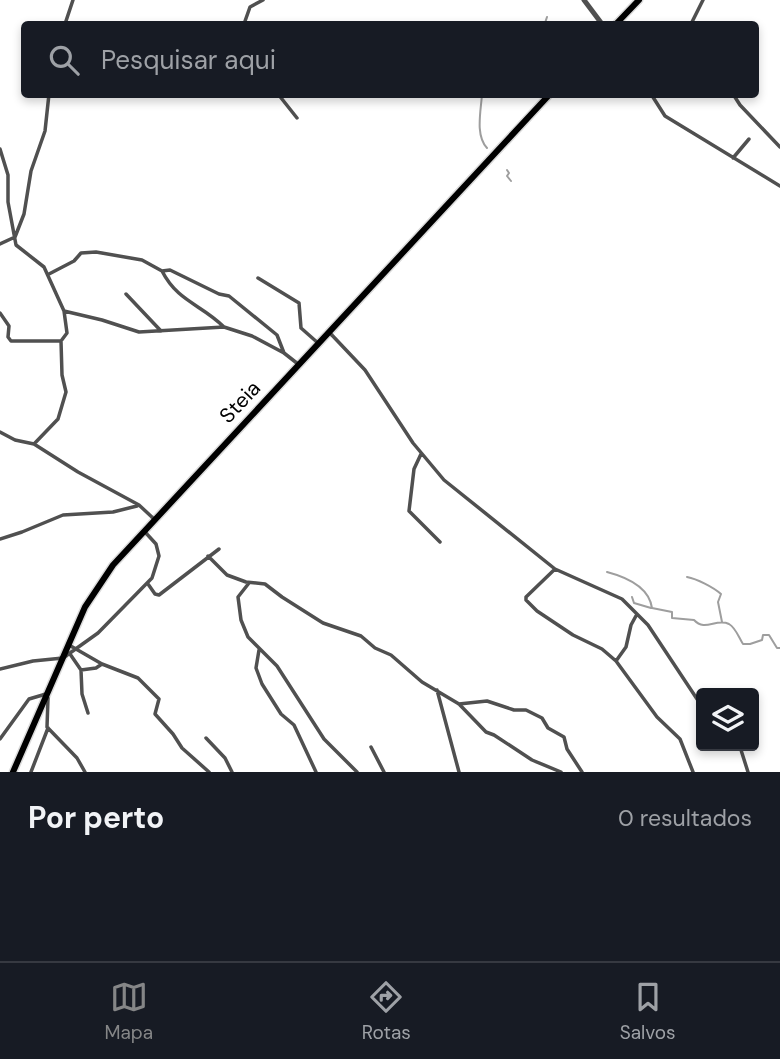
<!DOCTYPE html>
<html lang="pt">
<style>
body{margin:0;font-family:"DM Sans",sans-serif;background:#20242c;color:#f1f3f6}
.controls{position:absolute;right:21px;bottom:21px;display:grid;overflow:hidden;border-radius:7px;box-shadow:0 4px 10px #0003}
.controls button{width:63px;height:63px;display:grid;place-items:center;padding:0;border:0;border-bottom:2px solid #363941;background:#171b24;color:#f1f3f6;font:35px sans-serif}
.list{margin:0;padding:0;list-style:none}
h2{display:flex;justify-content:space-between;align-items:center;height:91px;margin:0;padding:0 28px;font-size:30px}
h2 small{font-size:23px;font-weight:400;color:#9ea1a6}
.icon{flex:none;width:38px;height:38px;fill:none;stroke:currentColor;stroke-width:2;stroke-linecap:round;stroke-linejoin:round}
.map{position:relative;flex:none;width:780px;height:772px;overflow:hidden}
.search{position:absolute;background:#171b24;box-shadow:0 4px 10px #0003;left:21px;right:21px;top:21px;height:77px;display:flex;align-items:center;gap:18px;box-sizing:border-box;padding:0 24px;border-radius:7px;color:#9ea1a6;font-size:26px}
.sheet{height:189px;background:#171b24}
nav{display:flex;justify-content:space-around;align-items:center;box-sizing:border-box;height:98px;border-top:2px solid #363941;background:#171b24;font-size:19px;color:#9ea1a6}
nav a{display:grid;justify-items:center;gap:4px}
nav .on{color:#858687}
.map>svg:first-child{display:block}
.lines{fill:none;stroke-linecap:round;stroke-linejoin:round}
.stream{stroke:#9e9e9e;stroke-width:2}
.primary-casing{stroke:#dbdbdb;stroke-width:9}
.minor{stroke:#505050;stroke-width:3.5}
.tertiary{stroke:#505050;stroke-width:5}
.primary{stroke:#000;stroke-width:6}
.labels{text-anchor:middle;stroke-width:7;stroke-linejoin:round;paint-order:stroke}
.street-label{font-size:21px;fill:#000;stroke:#fff}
</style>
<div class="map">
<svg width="780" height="772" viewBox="0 0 780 772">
<rect width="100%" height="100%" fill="#fff"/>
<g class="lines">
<path class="stream" d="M 538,24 L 545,23 L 547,17
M 482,94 C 481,111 475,135 487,148
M 507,170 L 509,173 L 507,176 L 511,181
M 607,572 C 626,577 649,587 652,608 L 672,612 L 672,618 L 694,620 C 705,632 716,618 729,624 C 736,628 739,638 743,644 L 750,644 L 762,640 L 763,635 L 769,635 L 777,648 L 780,648
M 687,577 C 697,579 713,587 721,594 L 718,602 L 722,622
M 632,597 L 634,603 L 651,608"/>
<defs>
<path id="primary" d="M 616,24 L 639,0
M 13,772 L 85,607 L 113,565 L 550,94"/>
</defs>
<use href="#primary" class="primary-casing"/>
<path class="minor" d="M 65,24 L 73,0
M 244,24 L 250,7 L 263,0
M 691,24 L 703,0
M 247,94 L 247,95
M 278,94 L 297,118
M 651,94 L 665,116 L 780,186
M 733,94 L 740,105 L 780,147
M 0,149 L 8,175 L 8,202 L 16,245 L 44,267 L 64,311 L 102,320 L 139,332 L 224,327 L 252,336 L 284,353 L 298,364
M 733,158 L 749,139
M 0,244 L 15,237 L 24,214 L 31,171 L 45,131 L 49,94
M 162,271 C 178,302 201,304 224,327
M 49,274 L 74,261 L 81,253 L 96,252 L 142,260 L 162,271 L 170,270 L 219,294 L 229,296 L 277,335 L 284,353
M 258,278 L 299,303 L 301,328 L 318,343
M 126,294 L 161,331
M 0,313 L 9,326 L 8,337 L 11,341 L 61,341
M 329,332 L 365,370 L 413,443 L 444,480 L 555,569 L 622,599 L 648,625 L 701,705
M 0,432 L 15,440 L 34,444 L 78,472 L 139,505 L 154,519
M 34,444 L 58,419 L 66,392 L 62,375 L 61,341 L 67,333 L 64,311
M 421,454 L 414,469 L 409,511 L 440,542
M 0,539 L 22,532 L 63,515 L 113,512 L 137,506
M 208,556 L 227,575 L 246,582 L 265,584 L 282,597 L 323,623 L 361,636 L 375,648 L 391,655 L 422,682 L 459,704 L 486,732 L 494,735 L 532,760 L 561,772
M 555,569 L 526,597 L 526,600 L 537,611 L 573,635 L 602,649 L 616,661 L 626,647 L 631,625 L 637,614
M 249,583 L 238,597 L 241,620 L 248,637 L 277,666 L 324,739 L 357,772
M 148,584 L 155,594 L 159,595 L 219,549
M 69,645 L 102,664 L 138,678 L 159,699 L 155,714 L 173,734 L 182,748 L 209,772
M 259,650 L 256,668 L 262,684 L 281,714 L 294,725 L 316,772
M 70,654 L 81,670 L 82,694 L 88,713
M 616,661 L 657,717 L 680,739 L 693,772
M 0,669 L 33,661 L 63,658 L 98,633 L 152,578 L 159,556 L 156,544 L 145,532
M 81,670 L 96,668 L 102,664
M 437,690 L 459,772
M 48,698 L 47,727 L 77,758 L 85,772
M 459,704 L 487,701 L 514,710 L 526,710 L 542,718 L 548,728 L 564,737 L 567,749 L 582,772
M 206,738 L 225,758 L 232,772
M 0,739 L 29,699 L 46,694
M 733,746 L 741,750 L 748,772
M 371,747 L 384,772
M 31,772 L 48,728"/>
<path class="tertiary" d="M 584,0 L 602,24"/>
<use href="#primary" class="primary"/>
</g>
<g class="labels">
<g class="street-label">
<text transform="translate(240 402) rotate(-47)" y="7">Steia</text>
</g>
</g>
</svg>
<div class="controls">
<button><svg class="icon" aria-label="layers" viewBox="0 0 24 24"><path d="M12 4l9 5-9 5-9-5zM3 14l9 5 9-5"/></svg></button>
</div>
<div class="search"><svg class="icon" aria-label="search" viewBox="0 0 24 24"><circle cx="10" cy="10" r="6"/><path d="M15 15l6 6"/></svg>Pesquisar aqui</div>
</div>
<section class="sheet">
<h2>Por perto<small>0 resultados</small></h2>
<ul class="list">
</ul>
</section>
<nav>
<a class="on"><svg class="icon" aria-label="map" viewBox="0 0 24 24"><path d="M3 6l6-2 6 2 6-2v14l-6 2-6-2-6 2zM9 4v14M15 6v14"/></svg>Mapa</a>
<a><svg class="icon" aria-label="directions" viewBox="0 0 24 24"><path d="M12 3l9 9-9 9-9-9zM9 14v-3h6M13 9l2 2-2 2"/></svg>Rotas</a>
<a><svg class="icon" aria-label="saved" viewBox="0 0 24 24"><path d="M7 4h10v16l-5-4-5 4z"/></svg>Salvos</a>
</nav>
